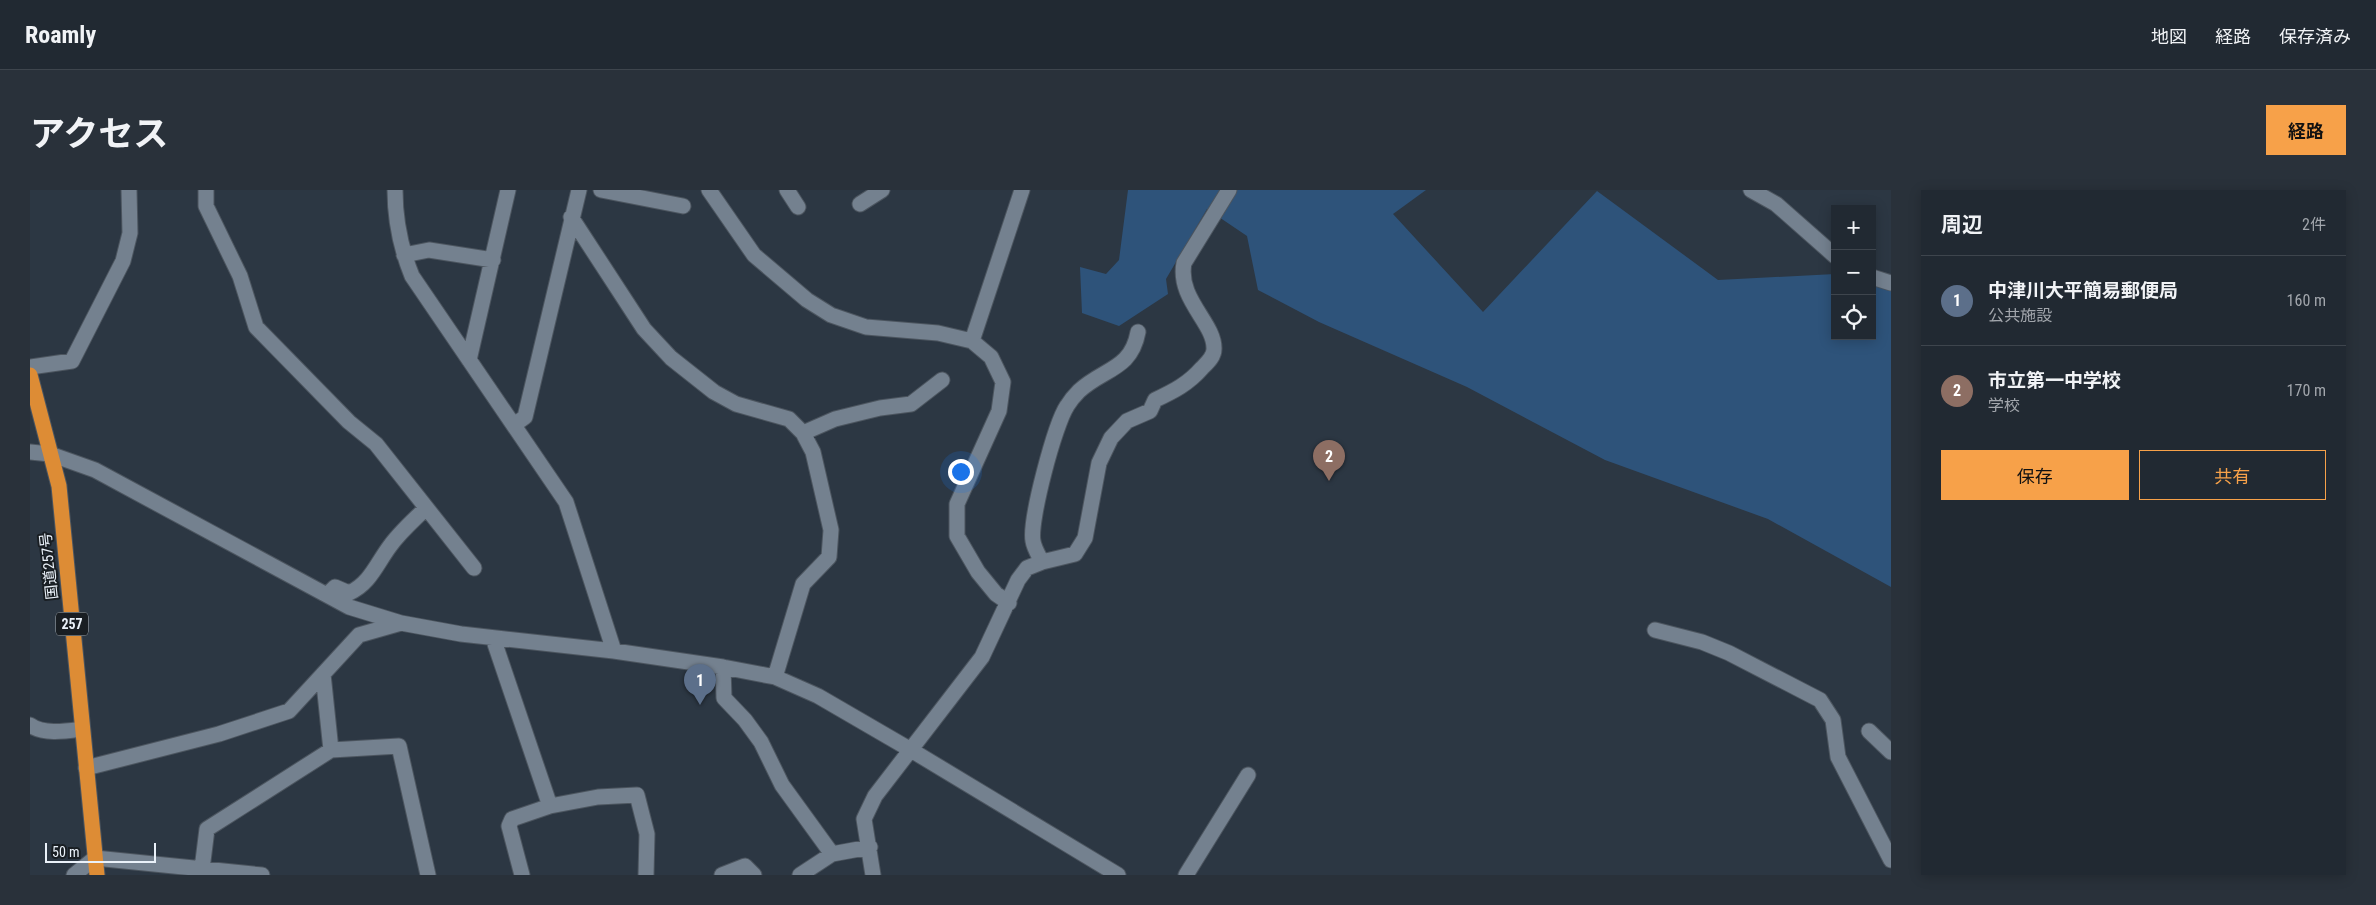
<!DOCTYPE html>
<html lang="ja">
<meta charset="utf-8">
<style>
body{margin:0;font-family:"Roboto Condensed","Noto Sans JP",sans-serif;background:#29313a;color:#f1f3f6}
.controls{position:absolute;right:15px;top:15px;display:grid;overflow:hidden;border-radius:0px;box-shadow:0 2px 12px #0003}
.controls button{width:45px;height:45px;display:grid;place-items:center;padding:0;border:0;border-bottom:1px solid #3e454d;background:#212932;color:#f1f3f6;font:25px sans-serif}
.scale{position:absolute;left:15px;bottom:12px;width:111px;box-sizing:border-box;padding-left:5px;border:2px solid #eaf1f9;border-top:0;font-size:14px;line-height:18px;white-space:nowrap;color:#eaf1f9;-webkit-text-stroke:4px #191e23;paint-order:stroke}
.you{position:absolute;left:930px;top:281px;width:18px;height:18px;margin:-12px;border:4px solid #fff;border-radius:50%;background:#1a73e8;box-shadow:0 0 0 8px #1a73e833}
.badge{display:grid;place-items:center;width:32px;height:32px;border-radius:50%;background:#f7a149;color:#fff;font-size:16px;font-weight:700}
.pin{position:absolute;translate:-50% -41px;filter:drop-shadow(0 1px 2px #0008)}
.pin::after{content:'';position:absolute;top:26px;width:18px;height:15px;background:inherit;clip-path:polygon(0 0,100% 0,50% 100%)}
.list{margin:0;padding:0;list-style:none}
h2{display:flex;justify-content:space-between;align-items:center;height:65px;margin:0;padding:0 20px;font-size:21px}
h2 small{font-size:16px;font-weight:400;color:#a2a6ac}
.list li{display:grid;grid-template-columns:32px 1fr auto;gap:15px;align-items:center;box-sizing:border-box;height:90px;padding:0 20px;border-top:1px solid #3e454d}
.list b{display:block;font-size:19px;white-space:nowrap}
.list p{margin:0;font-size:16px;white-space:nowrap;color:#a2a6ac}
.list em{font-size:16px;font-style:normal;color:#a2a6ac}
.actions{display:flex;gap:10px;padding:15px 20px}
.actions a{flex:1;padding:11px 0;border:1px solid #f7a149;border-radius:0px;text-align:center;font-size:18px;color:#f7a149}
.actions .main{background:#f7a149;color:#111}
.icon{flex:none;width:28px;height:28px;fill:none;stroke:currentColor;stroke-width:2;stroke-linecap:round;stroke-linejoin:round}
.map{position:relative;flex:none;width:1861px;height:685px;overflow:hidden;border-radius:0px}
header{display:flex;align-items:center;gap:30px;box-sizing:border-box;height:70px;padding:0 25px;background:#212932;border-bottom:1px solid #3e454d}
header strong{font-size:24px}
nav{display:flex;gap:28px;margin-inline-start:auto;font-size:18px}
.intro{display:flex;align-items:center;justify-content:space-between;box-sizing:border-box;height:120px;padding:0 30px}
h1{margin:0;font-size:35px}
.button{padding:12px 22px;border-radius:0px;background:#f7a149;color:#111;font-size:18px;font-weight:700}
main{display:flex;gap:30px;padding:0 30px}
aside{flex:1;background:#212932;border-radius:0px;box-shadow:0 2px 12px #0003}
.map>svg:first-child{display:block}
.green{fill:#2e537a}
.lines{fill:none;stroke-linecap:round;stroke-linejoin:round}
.minor-casing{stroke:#4c555f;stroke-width:17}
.highway-casing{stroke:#4c555f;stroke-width:17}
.minor{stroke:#74818f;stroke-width:15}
.highway{stroke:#dd8c35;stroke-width:15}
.labels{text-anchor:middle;stroke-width:4;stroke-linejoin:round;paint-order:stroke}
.shield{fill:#191e23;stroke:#abb2b9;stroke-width:1}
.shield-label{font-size:14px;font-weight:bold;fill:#eaf1f9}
.street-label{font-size:15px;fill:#eaf1f9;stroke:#191e23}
</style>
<header>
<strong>Roamly</strong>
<nav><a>地図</a><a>経路</a><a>保存済み</a></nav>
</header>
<div class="intro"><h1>アクセス</h1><a class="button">経路</a></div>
<main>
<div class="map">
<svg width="1861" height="685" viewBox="0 0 1861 685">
<rect width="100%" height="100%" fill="#2c3743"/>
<path class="green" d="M 1098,0 L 1396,0 L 1363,24 L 1453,122 L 1567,1 L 1688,90 L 1805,84 L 1805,146 L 1842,146 L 1842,82 L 1861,91 L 1861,397 L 1738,329 L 1575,270 L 1437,197 L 1289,132 L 1228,100 L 1217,46 L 1177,19 L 1136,89 L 1138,104 L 1089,136 L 1052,123 L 1050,77 L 1076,84 L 1089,70 Z"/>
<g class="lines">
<defs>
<path id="minor" d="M 176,0 L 176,16 L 210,86 L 226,137 L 319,232 L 346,254 L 444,378
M 365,0 C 365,30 371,59 382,86 L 536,312 L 584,461
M 571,0 L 653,16
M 679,0 L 724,65 L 777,110 L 801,125 L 836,137 L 908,143 L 942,151 L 961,167 L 973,192 L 969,221 L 927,314 L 927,346 L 948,382 L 966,404 L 979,413
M 757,0 L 768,17
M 1721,0 L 1746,14 L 1805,66
M 830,14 L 852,0
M 541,27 L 614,139 L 641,168 L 684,202 L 706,214 L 759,229 L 773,243 L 783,262 L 801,340 L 799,367 L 773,394 L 745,487
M 374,65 L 399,60 L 463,70
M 1842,87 L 1861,93
M 942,151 L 992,0
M 439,170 L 478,0
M 0,177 L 42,171 L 93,71 L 100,43 L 99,0
M 484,235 L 495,227 L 549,0
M 773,243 L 805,229 L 850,218 L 881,214 L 912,190
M 0,262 L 20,264 L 65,280 L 319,417 L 371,433 L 431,444 L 584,461 L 693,477 L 745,487 L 788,506 L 881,560 L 1088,685
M 1012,372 C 1009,366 1004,358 1003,351 C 999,331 1025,234 1037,216 C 1040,211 1045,205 1049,201 C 1074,178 1101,180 1108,142
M 297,405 L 305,397 L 319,403 C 340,394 347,373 360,356 C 370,342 384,330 396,318
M 1625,440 L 1672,452 L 1699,463 L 1790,510 L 1803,530 L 1808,567 L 1861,670
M 463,448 L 520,616 L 482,629 L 479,636 L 492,685
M 693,477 L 694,508 L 715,530 L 731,552 L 752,595 L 802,664
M 293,484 L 301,560 L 369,556 L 398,685
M 0,535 C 13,545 37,541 52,539
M 1839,541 L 1861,562
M 56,578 L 189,544 L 259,521 L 329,445 L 371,433
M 520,616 L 568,607 L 607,605 L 617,644 L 616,685
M 172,679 L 177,639 L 301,560
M 44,685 L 65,668 L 232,685
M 692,685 L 715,676 L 724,685
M 770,685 L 802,664 L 840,657
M 843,685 L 834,629 L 845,606 L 952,467 L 988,390 L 997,378 L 1012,372 L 1045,364 L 1055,348 L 1069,273 L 1081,248 L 1097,231 L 1120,221 L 1125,210 C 1144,201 1158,194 1172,178 C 1177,173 1184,167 1184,159 C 1185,133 1147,109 1154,73 L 1199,0
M 1156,685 L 1218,585"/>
<path id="highway" d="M 0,185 L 29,296 L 67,685"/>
</defs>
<use href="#minor" class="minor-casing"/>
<use href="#highway" class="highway-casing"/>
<use href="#minor" class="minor"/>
<use href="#highway" class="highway"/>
</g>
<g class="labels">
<rect class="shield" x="26" y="422.5" width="32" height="23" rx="4"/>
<g class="shield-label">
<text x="42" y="439">257</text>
</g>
<g class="street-label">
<text transform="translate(19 376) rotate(-96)" y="5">国道257号</text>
</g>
</g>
</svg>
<div class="controls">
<button>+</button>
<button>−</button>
<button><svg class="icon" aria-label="locate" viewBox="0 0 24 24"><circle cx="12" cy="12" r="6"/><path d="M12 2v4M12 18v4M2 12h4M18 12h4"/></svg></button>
</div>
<div class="scale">50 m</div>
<div class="you"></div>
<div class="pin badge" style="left:670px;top:515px;background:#5c6f8a">1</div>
<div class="pin badge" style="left:1299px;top:291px;background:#8d6e63">2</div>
</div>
<aside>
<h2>周辺<small>2件</small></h2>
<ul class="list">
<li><span class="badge" style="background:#5c6f8a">1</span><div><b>中津川大平簡易郵便局</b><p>公共施設</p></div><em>160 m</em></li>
<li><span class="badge" style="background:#8d6e63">2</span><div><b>市立第一中学校</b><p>学校</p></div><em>170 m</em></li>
</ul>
<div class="actions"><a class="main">保存</a><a>共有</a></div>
</aside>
</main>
